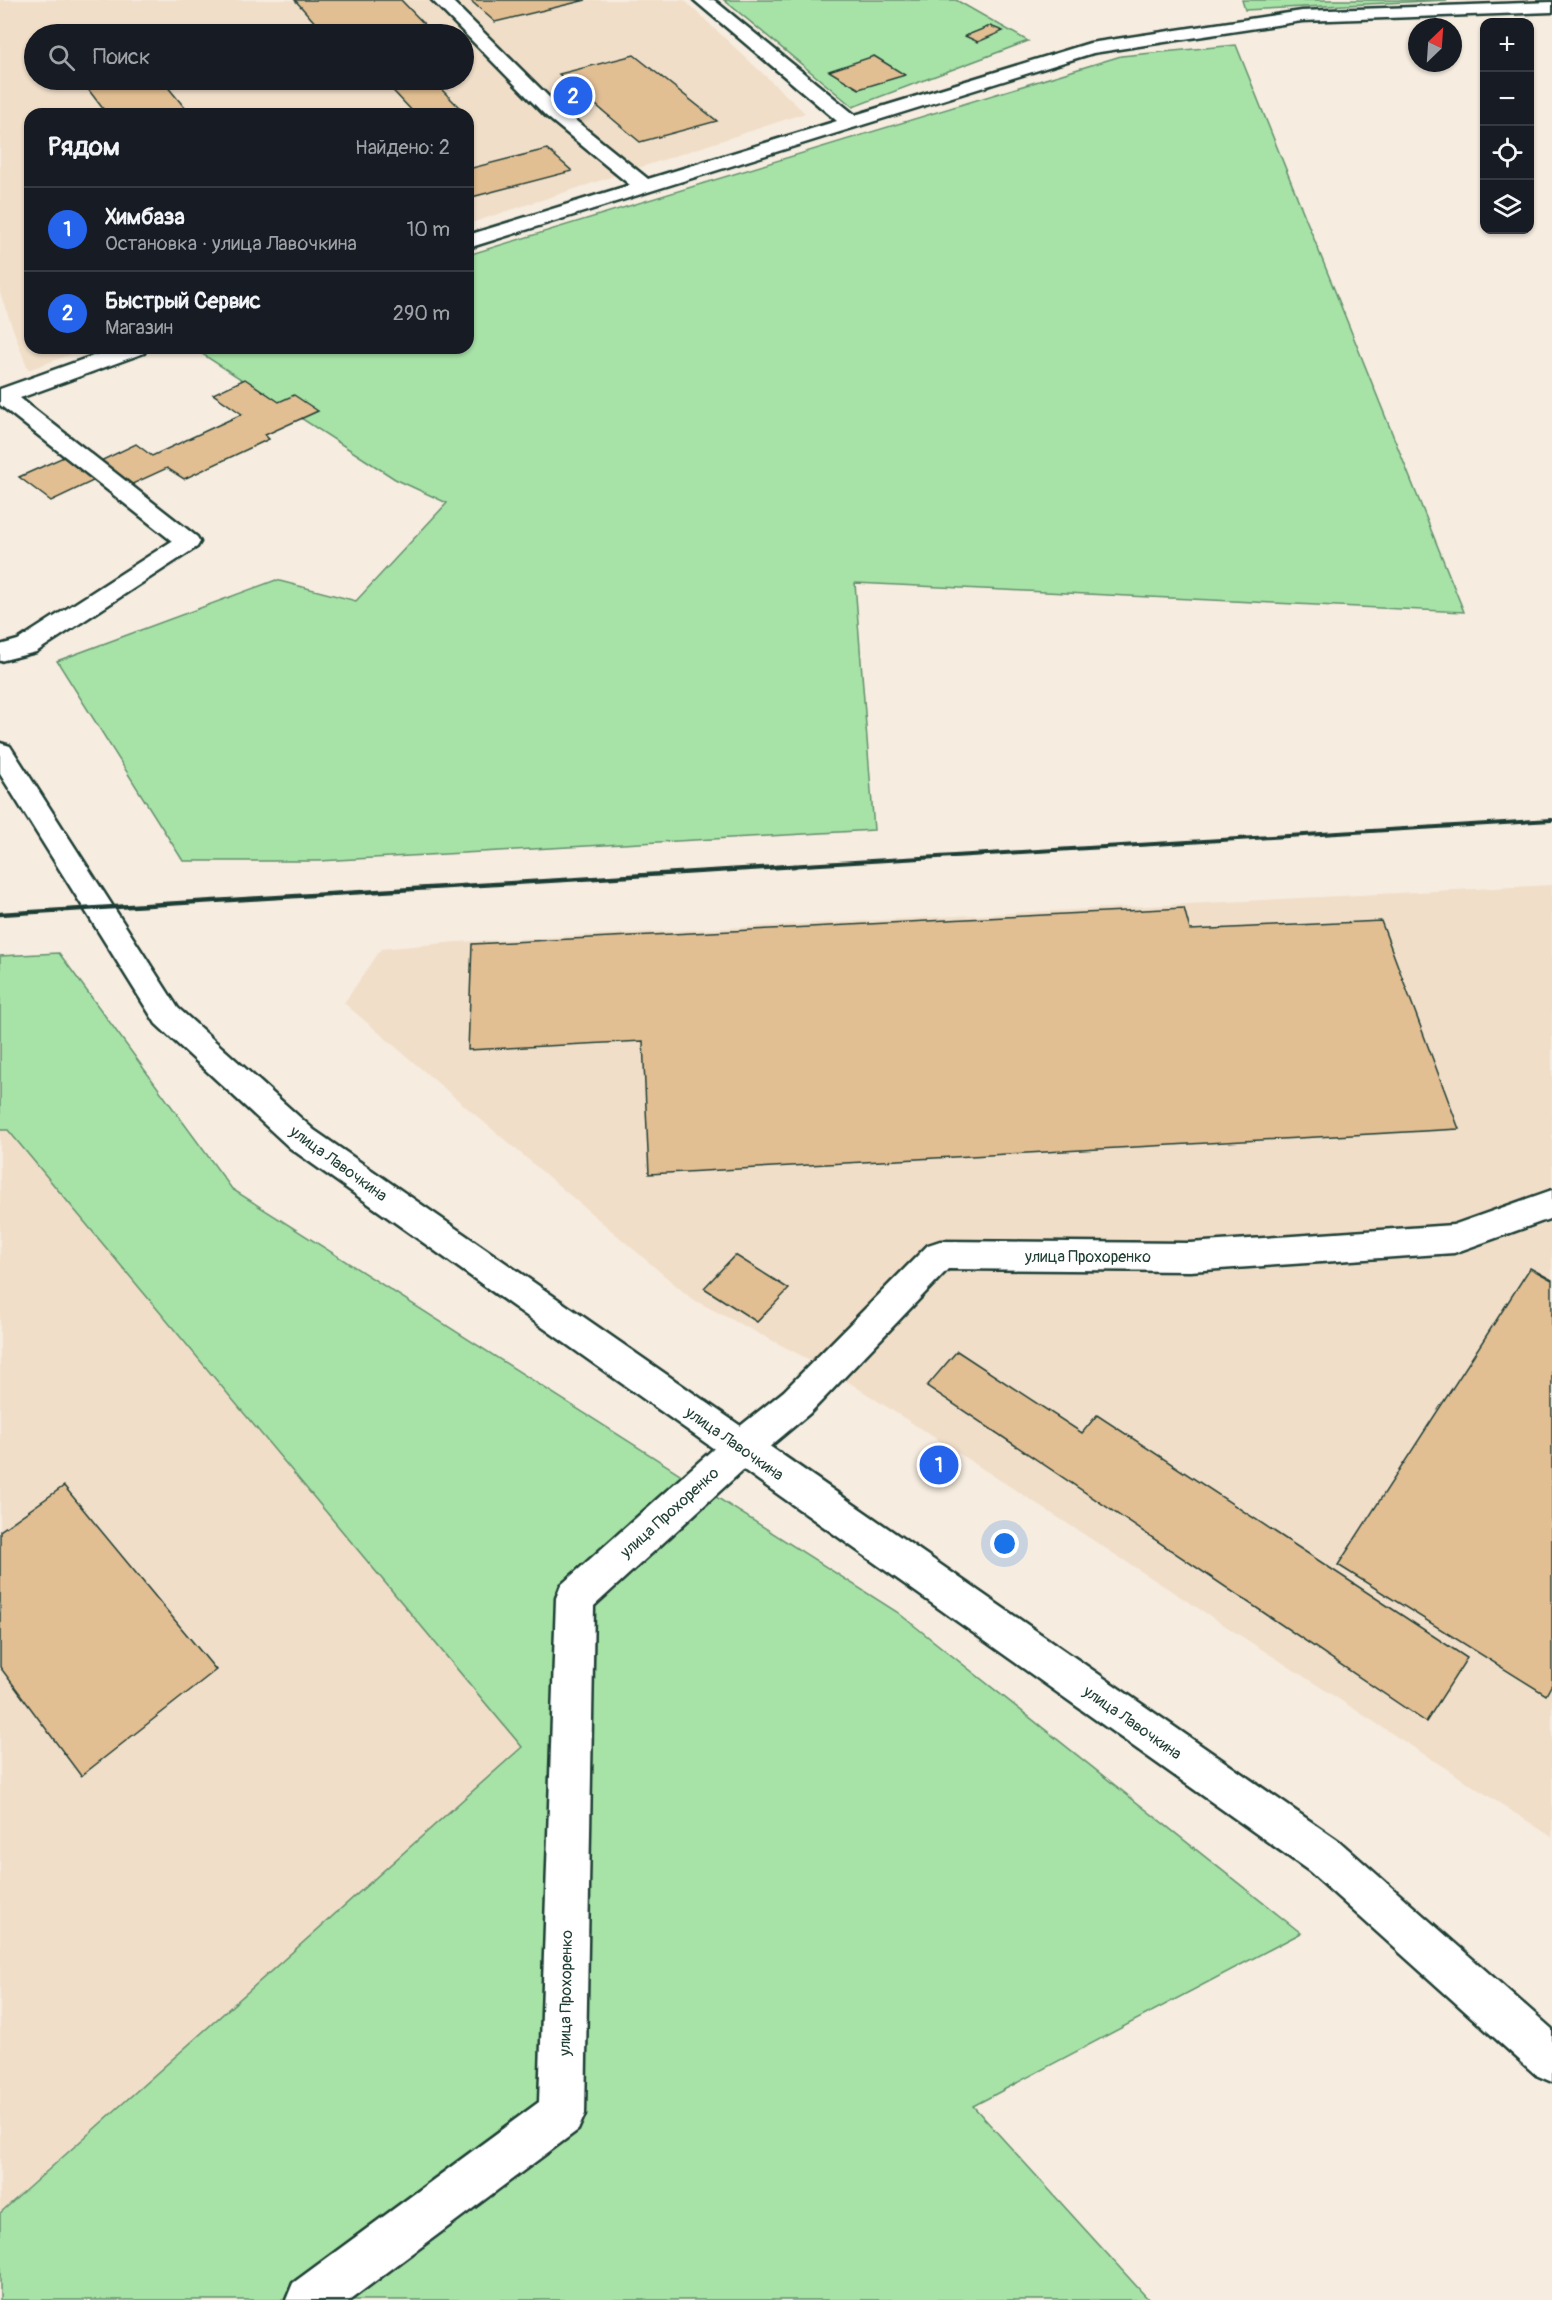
<!DOCTYPE html>
<html lang="ru">
<meta charset="utf-8">
<style>
body{margin:0;font-family:Pangolin,sans-serif;background:#242831;color:#f1f3f6}
.controls{position:absolute;right:18px;top:18px;display:grid;overflow:hidden;border-radius:12px;box-shadow:0 2px 4px #0004}
.controls button{width:54px;height:54px;display:grid;place-items:center;padding:0;border:0;border-bottom:2px solid #363941;background:#171b24;color:#f1f3f6;font:30px sans-serif}
.compass{position:absolute;left:1408px;top:18px;width:54px;height:54px;border-radius:50%;background:#171b24;box-shadow:0 2px 4px #0004;rotate:25deg}
.you{position:absolute;left:1005px;top:1544px;width:21px;height:21px;margin:-15px;border:4px solid #fff;border-radius:50%;background:#1a73e8;box-shadow:0 0 0 9px #1a73e833}
.badge{display:grid;place-items:center;width:39px;height:39px;border-radius:50%;background:#2563eb;color:#fff;font-size:20px;font-weight:700}
.pin{position:absolute;translate:-50% -50%;border:3px solid #fff;box-shadow:0 2px 6px #0006}
.list{margin:0;padding:0;list-style:none}
h2{display:flex;justify-content:space-between;align-items:center;height:78px;margin:0;padding:0 24px;font-size:26px}
h2 small{font-size:20px;font-weight:400;color:#9ea1a6}
.list li{display:grid;grid-template-columns:39px 1fr auto;gap:18px;align-items:center;box-sizing:border-box;height:84px;padding:0 24px;border-top:2px solid #363941}
.list b{display:block;font-size:22px;white-space:nowrap}
.list p{margin:0;font-size:20px;white-space:nowrap;color:#9ea1a6}
.list em{font-size:20px;font-style:normal;color:#9ea1a6}
.icon{flex:none;width:33px;height:33px;fill:none;stroke:currentColor;stroke-width:2;stroke-linecap:round;stroke-linejoin:round}
.map{position:relative;flex:none;width:1552px;height:2300px;overflow:hidden}
.search{position:absolute;background:#171b24;box-shadow:0 2px 4px #0004;left:24px;top:24px;width:450px;height:66px;display:flex;align-items:center;gap:15px;box-sizing:border-box;padding:0 21px;border-radius:33px;color:#9ea1a6;font-size:22px}
.panel{position:absolute;background:#171b24;box-shadow:0 2px 4px #0004;left:24px;top:108px;width:450px;height:246px;border-radius:18px}
.map>svg:first-child{display:block}
.built{fill:#f0dec8;fill-rule:evenodd}
.green{fill:#a7e2a7;stroke:#63906e;stroke-width:1.5}
.building{fill:#e2be93;stroke:#1f3d34;stroke-width:1.5}
.lines{fill:none;stroke-linecap:round;stroke-linejoin:round}
.minor-casing{stroke:#1f3d34;stroke-width:5}
.major-casing{stroke:#1f3d34;stroke-width:5}
.minor{fill:#fff;fill-rule:evenodd}
.major{fill:#fff;fill-rule:evenodd}
.rail-far1{stroke:#1f3d34;stroke-width:4}
.rail{stroke:#1f3d34;stroke-width:4.5}
.labels{text-anchor:middle;stroke-width:4.5;stroke-linejoin:round;paint-order:stroke}
.street-label{font-size:16px;fill:#1f3d34;stroke:#fff}
</style>
<div class="map">
<svg width="1552" height="2300" viewBox="0 0 1552 2300">
<rect width="100%" height="100%" fill="#f6ecdf"/>
<filter id="ink" filterUnits="userSpaceOnUse"><feTurbulence type="fractalNoise" baseFrequency=".0167" numOctaves="2"/><feDisplacementMap in="SourceGraphic" scale="12" xChannelSelector="R" yChannelSelector="G"/><feConvolveMatrix kernelMatrix="1 2 1 2 8 2 1 2 1" color-interpolation-filters="sRGB"/></filter>
<g filter="url(#ink)">
<path class="built" d="M 0,0 L 684,0 L 805,113 L 468,224 L 468,114 L 30,114 L 30,348 L 88,348 L 28,370 L 0,293 ZM 34,34 L 464,34 L 464,80 L 34,80 Z
M 1552,885 L 1552,1837 L 833,1372 L 692,1299 L 344,1003 L 381,949 L 457,942 Z
M 0,1130 L 8,1130 L 522,1747 L 0,2212 Z"/>
<path class="green" d="M 724,0 L 956,0 L 1028,41 L 853,107 Z
M 1242,0 L 1448,0 L 1245,10 Z
M 1236,45 L 1464,612 L 855,583 L 874,830 L 319,861 L 183,861 L 57,661 L 276,580 L 356,601 L 447,503 L 395,479 L 193,348 L 468,348 L 468,255 L 1121,56 Z
M 59,953 L 232,1189 L 897,1612 L 1301,1933 L 973,2106 L 1149,2300 L 0,2300 L 0,2213 L 522,1747 L 8,1130 L 0,1130 L 0,956 Z"/>
<path class="building" d="M 295,0 L 401,0 L 434,34 L 325,34 Z
M 470,0 L 586,0 L 495,22 Z
M 990,26 L 1003,31 L 978,42 L 965,36 Z
M 634,55 L 717,121 L 640,142 L 559,74 Z
M 874,56 L 905,75 L 859,89 L 829,71 Z
M 81,80 L 162,80 L 190,114 L 107,114 Z
M 383,80 L 432,80 L 462,110 L 445,114 L 415,114 Z
M 547,149 L 572,171 L 468,198 L 468,169 Z
M 245,379 L 279,402 L 294,395 L 318,411 L 265,435 L 269,439 L 184,479 L 167,468 L 115,492 L 97,479 L 51,501 L 19,477 L 68,455 L 86,468 L 136,444 L 152,456 L 242,414 L 213,394 Z
M 1184,908 L 1190,930 L 1381,921 L 1459,1129 L 649,1174 L 643,1041 L 468,1050 L 472,944 Z
M 735,1255 L 789,1289 L 757,1322 L 704,1288 Z
M 1530,1268 L 1552,1280 L 1552,1684 L 1546,1695 L 1338,1565 Z
M 957,1351 L 1082,1433 L 1097,1415 L 1467,1658 L 1426,1722 L 927,1386 Z
M 64,1486 L 216,1670 L 81,1776 L 0,1667 L 0,1531 Z"/>
<g class="lines">
<defs>
<path id="minor" d="M 432,0 L 451,0 L 560,108 L 648,179 L 837,121 L 694,0 L 714,0 L 855,115 L 1090,43 L 1302,11 L 1552,2 L 1552,12 L 1302,21 L 1093,53 L 468,248 L 468,235 L 630,185 L 546,116 Z
M 115,348 L 147,348 L 144,353 L 20,398 L 197,537 L 200,542 L 197,547 L 36,652 L 0,661 L 0,645 L 18,640 L 172,541 L 0,405 L 0,389 Z
M 1552,1190 L 1552,1218 L 1454,1253 L 1190,1271 L 948,1269 L 810,1413 L 755,1459 L 594,1606 L 585,2114 L 578,2130 L 350,2300 L 286,2300 L 293,2283 L 539,2102 L 556,1598 L 561,1585 L 729,1435 L 784,1391 L 928,1245 L 940,1241 L 1190,1243 L 1453,1225 Z"/>
<path id="major" d="M 0,743 L 10,746 L 178,1008 L 314,1130 L 1339,1841 L 1552,2029 L 1552,2082 L 1536,2075 L 1309,1871 L 290,1148 L 156,1024 L 0,774 Z"/>
</defs>
<use href="#minor" class="minor-casing"/>
<use href="#major" class="major-casing"/>
<use href="#minor" class="minor"/>
<use href="#major" class="major"/>
<path class="rail-far1" d="M 771,867 L 1552,820"/>
<path class="rail" d="M 0,914 L 795,866"/>
</g>
</g>
<g class="labels">
<g class="street-label">
<text transform="translate(339 1163) rotate(36)" y="6">улица Лавочкина</text>
<text x="1088" y="1262">улица Прохоренко</text>
<text transform="translate(735 1443) rotate(35)" y="6">улица Лавочкина</text>
<text transform="translate(669 1512) rotate(-42)" y="6">улица Прохоренко</text>
<text transform="translate(1133 1722) rotate(35)" y="6">улица Лавочкина</text>
<text transform="translate(565 1993) rotate(-89)" y="6">улица Прохоренко</text>
</g>
</g>
</svg>
<div class="controls">
<button>+</button>
<button>−</button>
<button><svg class="icon" aria-label="locate" viewBox="0 0 24 24"><circle cx="12" cy="12" r="6"/><path d="M12 2v4M12 18v4M2 12h4M18 12h4"/></svg></button>
<button><svg class="icon" aria-label="layers" viewBox="0 0 24 24"><path d="M12 4l9 5-9 5-9-5zM3 14l9 5 9-5"/></svg></button>
</div>
<svg class="compass" viewBox="-18 -18 36 36"><path d="M0-13l5 13h-10z" fill="#e53935"/><path d="M0 13l5-13h-10z" fill="#9ea1a6"/></svg>
<div class="you"></div>
<div class="pin badge" style="left:939px;top:1465px">1</div>
<div class="pin badge" style="left:573px;top:96px">2</div>
<div class="search"><svg class="icon" aria-label="search" viewBox="0 0 24 24"><circle cx="10" cy="10" r="6"/><path d="M15 15l6 6"/></svg>Поиск</div>
<section class="panel">
<h2>Рядом<small>Найдено: 2</small></h2>
<ul class="list">
<li><span class="badge">1</span><div><b>Химбаза</b><p>Остановка · улица Лавочкина</p></div><em>10 m</em></li>
<li><span class="badge">2</span><div><b>Быстрый Сервис</b><p>Магазин</p></div><em>290 m</em></li>
</ul>
</section>
</div>
